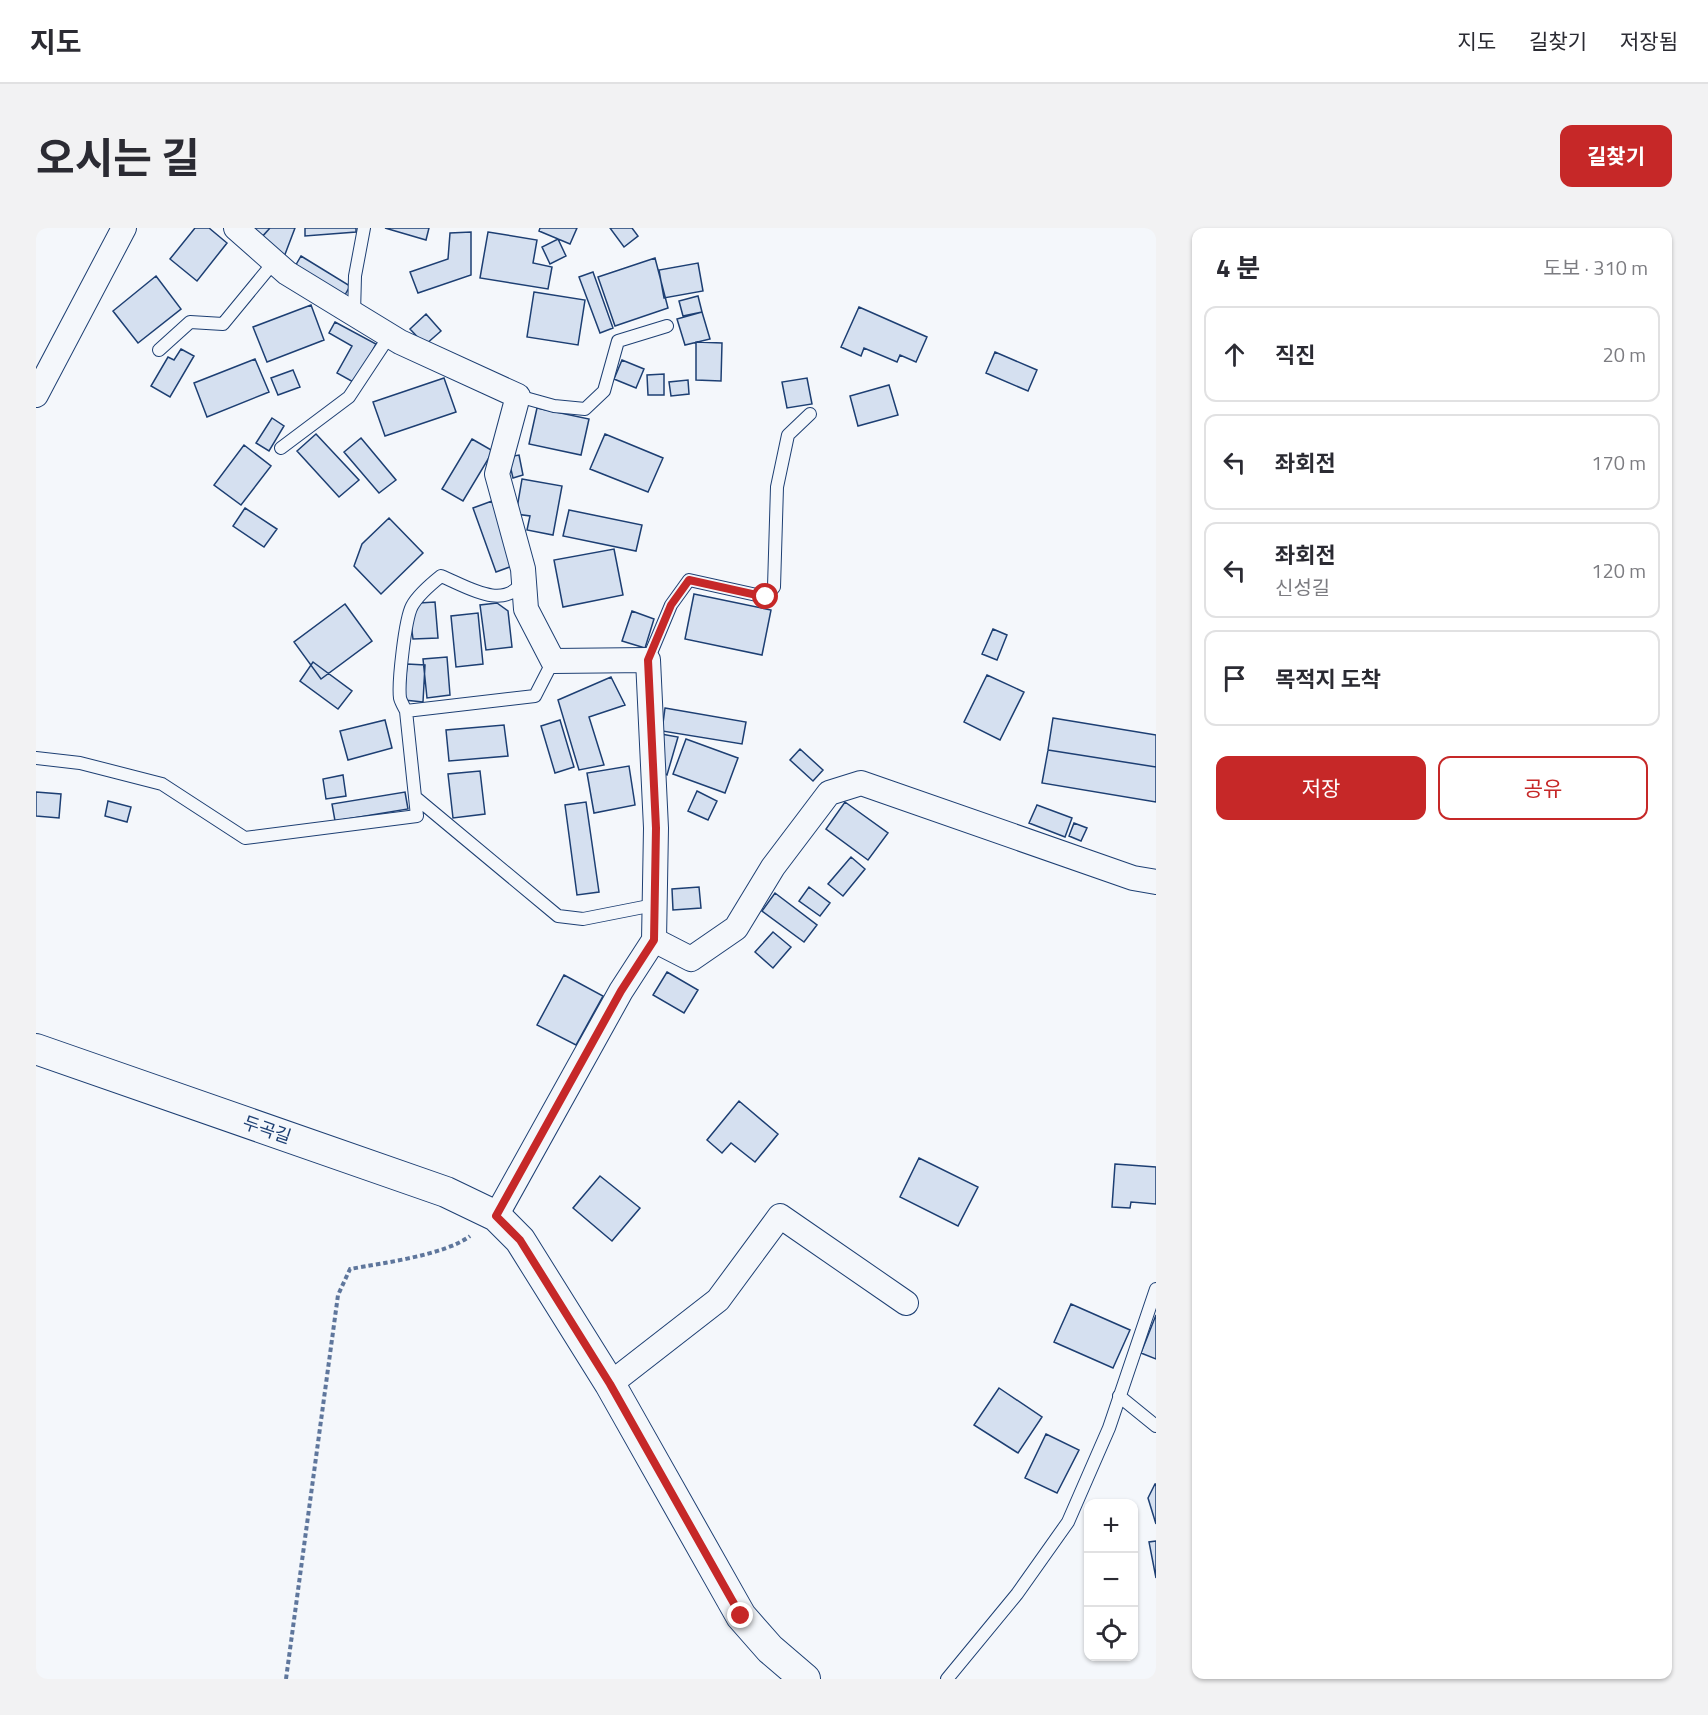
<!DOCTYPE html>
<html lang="ko">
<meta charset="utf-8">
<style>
body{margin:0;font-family:"Titillium Web","Noto Sans KR",sans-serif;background:#f2f2f3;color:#2b2b33}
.controls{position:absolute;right:18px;bottom:18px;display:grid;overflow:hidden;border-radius:12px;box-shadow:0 2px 4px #0004}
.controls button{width:54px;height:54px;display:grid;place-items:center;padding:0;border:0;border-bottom:2px solid #e1e1e2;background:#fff;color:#2b2b33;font:30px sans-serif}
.stop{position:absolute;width:18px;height:18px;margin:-14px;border:4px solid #c62828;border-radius:50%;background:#fff}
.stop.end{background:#c62828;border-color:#fff;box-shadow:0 2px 6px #0008}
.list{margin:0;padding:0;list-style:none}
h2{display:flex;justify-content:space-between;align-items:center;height:78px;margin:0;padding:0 24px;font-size:26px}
h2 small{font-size:20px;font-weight:400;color:#7c7c81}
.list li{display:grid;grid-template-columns:39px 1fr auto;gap:18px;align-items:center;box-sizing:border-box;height:96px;margin:0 12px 12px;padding:0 12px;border:2px solid #e1e1e2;border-radius:12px}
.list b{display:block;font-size:22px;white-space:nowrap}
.list p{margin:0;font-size:20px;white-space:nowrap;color:#7c7c81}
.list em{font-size:20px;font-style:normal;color:#7c7c81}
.actions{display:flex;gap:12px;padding:18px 24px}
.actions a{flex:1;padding:14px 0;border:2px solid #c62828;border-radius:12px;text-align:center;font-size:21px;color:#c62828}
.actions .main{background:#c62828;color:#fff}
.icon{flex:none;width:33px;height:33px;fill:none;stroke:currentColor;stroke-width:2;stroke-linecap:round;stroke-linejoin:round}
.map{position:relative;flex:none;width:1120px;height:1451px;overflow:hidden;border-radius:12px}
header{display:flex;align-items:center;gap:36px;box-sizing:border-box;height:84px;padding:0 30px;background:#fff;border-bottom:2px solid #e1e1e2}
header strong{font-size:28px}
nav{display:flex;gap:33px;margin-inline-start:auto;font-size:21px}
.intro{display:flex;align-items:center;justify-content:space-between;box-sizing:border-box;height:144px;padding:0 36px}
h1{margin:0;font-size:42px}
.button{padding:15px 27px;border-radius:12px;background:#c62828;color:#fff;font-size:21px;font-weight:700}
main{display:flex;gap:36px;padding:0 36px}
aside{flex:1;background:#fff;border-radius:12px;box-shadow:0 2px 4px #0004}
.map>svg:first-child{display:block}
.building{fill:#d5e0f0;stroke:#1d3f73;stroke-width:1.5}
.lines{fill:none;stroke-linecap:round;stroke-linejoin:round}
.service-casing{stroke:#1d3f73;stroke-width:14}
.minor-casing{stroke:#1d3f73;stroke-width:26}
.tertiary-casing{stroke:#1d3f73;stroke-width:32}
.path{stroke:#5e769c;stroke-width:4;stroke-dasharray:4.5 3;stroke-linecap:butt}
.service{stroke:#f4f7fb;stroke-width:12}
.minor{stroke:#f4f7fb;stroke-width:24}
.tertiary{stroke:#f4f7fb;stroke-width:30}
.route{stroke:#c62828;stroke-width:8}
.labels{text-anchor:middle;stroke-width:4.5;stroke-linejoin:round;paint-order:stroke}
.street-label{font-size:18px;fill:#1d3f73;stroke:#f4f7fb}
</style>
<header>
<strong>지도</strong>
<nav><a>지도</a><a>길찾기</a><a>저장됨</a></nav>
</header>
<div class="intro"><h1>오시는 길</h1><a class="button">길찾기</a></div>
<main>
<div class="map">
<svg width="1120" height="1451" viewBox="0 0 1120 1451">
<rect width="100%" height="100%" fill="#f4f7fb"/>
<path class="building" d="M 159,0 L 173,0 L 191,15 L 161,53 L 134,31 Z
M 210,0 L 234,0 L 222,13 Z
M 234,0 L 259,0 L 248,29 L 226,9 Z
M 269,0 L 320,0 L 320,4 L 269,8 Z
M 349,0 L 393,0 L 390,12 Z
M 504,0 L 541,0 L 534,16 L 503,3 Z
M 574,0 L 596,0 L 602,8 L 588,19 Z
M 435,4 L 435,47 L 382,65 L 374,44 L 412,31 L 414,5 Z
M 452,4 L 501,12 L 497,35 L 516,39 L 512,61 L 444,50 Z
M 522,11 L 530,28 L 514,36 L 506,19 Z
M 265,28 L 314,58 L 306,72 L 257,42 Z
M 619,30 L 632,80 L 579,98 L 562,49 Z
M 662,35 L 667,63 L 628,70 L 623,42 Z
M 557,44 L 577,100 L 564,105 L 543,49 Z
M 120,48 L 145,81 L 102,115 L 77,83 Z
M 498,64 L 549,72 L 542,117 L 491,109 Z
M 662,68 L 666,84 L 647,88 L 643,73 Z
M 275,77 L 288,112 L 231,134 L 217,99 Z
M 823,79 L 891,109 L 880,134 L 864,127 L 861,134 L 828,120 L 825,128 L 805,119 Z
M 666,84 L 674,111 L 649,117 L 641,91 Z
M 390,86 L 405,103 L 389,117 L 374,101 Z
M 299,94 L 340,116 L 319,155 L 301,145 L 316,118 L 293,105 Z
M 660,114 L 686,115 L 685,153 L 660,152 Z
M 145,121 L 158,128 L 134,169 L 115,158 L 132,129 L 138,132 Z
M 959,124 L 1001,142 L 992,163 L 950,145 Z
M 219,131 L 233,164 L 171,189 L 158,155 Z
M 586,132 L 608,141 L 600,160 L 578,151 Z
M 257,142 L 264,159 L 242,167 L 235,150 Z
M 628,146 L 628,167 L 612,167 L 611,147 Z
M 408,150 L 420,184 L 349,208 L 337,174 Z
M 771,150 L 776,176 L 751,180 L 746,154 Z
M 652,152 L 653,166 L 635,168 L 633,154 Z
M 853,157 L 862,187 L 822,198 L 814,168 Z
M 501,180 L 553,191 L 545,227 L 493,216 Z
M 236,190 L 248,198 L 233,223 L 220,215 Z
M 280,206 L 323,252 L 303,269 L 261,223 Z
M 569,206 L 627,230 L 612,264 L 554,241 Z
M 325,210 L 360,252 L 343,265 L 308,224 Z
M 436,211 L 457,223 L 427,273 L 406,261 Z
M 208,217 L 235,238 L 205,277 L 178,257 Z
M 483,227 L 487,247 L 477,250 L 472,229 Z
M 486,251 L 526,258 L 517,307 L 491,302 L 494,288 L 480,286 Z
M 456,273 L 479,337 L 460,344 L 437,280 Z
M 209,280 L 241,301 L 228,319 L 197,298 Z
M 533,282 L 606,297 L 600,323 L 527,308 Z
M 353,290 L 387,325 L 345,366 L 318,338 L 326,316 Z
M 578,321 L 587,367 L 527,379 L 518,332 Z
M 658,366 L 735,382 L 726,427 L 649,411 Z
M 399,374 L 402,410 L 377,411 L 374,388 L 383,375 Z
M 461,375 L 472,383 L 476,419 L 450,422 L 444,377 Z
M 309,376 L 336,413 L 285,451 L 258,414 Z
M 596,383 L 618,391 L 609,420 L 586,413 Z
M 442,385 L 447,436 L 420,439 L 415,388 Z
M 957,401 L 971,407 L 961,432 L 946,426 Z
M 411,429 L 414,467 L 391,470 L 387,431 Z
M 277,434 L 316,463 L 302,481 L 264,453 Z
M 371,436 L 389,437 L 387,474 L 368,472 Z
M 951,447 L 988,464 L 964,512 L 928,494 Z
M 575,449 L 589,477 L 553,489 L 568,537 L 543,542 L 522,472 Z
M 629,480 L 710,494 L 706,516 L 626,503 Z
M 1017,490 L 1120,507 L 1120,539 L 1012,522 Z
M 349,492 L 356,520 L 312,532 L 304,503 Z
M 524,492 L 538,539 L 519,545 L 505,498 Z
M 468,497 L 472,528 L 413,533 L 410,502 Z
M 625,506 L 642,509 L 631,547 L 624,543 Z
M 650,511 L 702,530 L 689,565 L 637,546 Z
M 764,521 L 787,542 L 777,553 L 754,532 Z
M 1012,522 L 1120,539 L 1120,574 L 1006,555 Z
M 593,538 L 599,577 L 558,585 L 551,545 Z
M 444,543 L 449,586 L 417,590 L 412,546 Z
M 307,547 L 310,568 L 290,571 L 287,551 Z
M 661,563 L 681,573 L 672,592 L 652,583 Z
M 0,564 L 25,566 L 23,590 L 0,588 Z
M 369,564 L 372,581 L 299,593 L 296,576 Z
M 72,573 L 95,579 L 91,594 L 69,588 Z
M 550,574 L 563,664 L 541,667 L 529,577 Z
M 809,574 L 852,605 L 832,632 L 790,601 Z
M 1001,577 L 1036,590 L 1029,609 L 993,595 Z
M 1038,595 L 1051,600 L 1045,613 L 1033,608 Z
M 815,629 L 829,641 L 807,668 L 792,656 Z
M 663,659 L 665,680 L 637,682 L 636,661 Z
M 773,659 L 794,675 L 784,688 L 763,673 Z
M 739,665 L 781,697 L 768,714 L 726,683 Z
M 737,704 L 755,719 L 737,740 L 719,724 Z
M 631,744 L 662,762 L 648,785 L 617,767 Z
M 528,747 L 567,768 L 540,817 L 501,797 Z
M 703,873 L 742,906 L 719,934 L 695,915 L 686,925 L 671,912 Z
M 883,930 L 942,959 L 922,998 L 864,969 Z
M 1079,936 L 1120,939 L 1120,976 L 1095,974 L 1094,980 L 1076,979 Z
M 564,948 L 604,980 L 576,1013 L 537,980 Z
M 1035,1076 L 1094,1102 L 1077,1140 L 1018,1114 Z
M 1120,1087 L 1120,1131 L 1105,1125 Z
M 963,1160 L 1006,1189 L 982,1225 L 938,1197 Z
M 1010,1206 L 1043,1222 L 1021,1265 L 989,1250 Z
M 1119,1256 L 1120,1256 L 1120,1296 L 1112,1270 Z
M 1120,1313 L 1120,1350 L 1113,1314 Z"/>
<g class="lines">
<defs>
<path id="service" d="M 318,85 L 319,48 L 328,0
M 123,122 L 154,94 L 187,96 L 238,34
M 482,168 L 518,178 L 549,181 L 568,163 L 582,113 L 631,98
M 245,220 L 313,169 L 354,107
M 612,432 L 635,377 L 653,352 L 730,369 L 738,359 L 741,259 L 752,207 L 774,186
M 370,483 C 368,479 365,474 364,470 C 362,455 369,391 376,378 C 382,367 395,356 405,348 C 430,358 468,384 487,353
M 0,530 L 44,535 L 126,556 L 209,610 L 381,588 L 370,483 L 499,468 L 517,433
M 379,569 L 522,688 L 547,691 L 618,677
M 1083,1168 L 1120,1198
M 911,1451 L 981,1366 L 1032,1294 L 1073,1200 L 1120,1061"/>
<path id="minor" d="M 200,0 L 251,45 L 364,114 L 482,168 L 461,246 L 487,341 L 490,381 L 517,433 L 612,432 L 620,600 L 618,712 L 585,763 L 460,988
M 0,167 L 88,0
M 618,712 L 655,731 L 700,700 L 737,639 L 793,565 L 825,555 L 1097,650 L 1120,654
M 574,1156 L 682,1072 L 744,988 L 870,1075"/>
<path id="tertiary" d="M 0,821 L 410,964 L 460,988 L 484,1012 L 574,1156 L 705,1388 L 734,1421 L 769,1451"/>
</defs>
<use href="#service" class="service-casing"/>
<use href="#minor" class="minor-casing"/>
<use href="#tertiary" class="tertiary-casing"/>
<path class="path" d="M 250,1451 L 302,1067 L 314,1041 C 347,1035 409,1027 434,1008"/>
<use href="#service" class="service"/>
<use href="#minor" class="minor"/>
<use href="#tertiary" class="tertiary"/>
</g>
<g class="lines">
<path class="route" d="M 705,1388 L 574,1156 L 484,1012 L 460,988 L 585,763 L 618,712 L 620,600 L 612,432 L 635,377 L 653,352 L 730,369"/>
</g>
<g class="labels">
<g class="street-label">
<text transform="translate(231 902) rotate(19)" y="6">두곡길</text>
</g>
</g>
</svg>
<div class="controls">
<button>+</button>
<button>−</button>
<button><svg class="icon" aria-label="locate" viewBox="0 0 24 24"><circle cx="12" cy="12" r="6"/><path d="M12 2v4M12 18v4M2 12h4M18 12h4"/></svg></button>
</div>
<div class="stop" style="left:730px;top:369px"></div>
<div class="stop end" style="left:705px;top:1388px"></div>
</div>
<aside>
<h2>4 분<small>도보 · 310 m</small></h2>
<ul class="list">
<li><svg class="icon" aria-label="ahead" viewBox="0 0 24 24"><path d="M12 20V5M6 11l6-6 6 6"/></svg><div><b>직진</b></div><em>20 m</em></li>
<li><svg class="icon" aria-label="left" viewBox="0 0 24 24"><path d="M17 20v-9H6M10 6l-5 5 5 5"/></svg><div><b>좌회전</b></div><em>170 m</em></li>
<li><svg class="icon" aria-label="left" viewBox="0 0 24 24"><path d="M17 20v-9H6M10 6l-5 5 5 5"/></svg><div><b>좌회전</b><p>신성길</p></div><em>120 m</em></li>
<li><svg class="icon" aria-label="arrive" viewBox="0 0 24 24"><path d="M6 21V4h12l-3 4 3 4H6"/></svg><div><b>목적지 도착</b></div></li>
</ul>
<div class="actions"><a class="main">저장</a><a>공유</a></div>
</aside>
</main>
